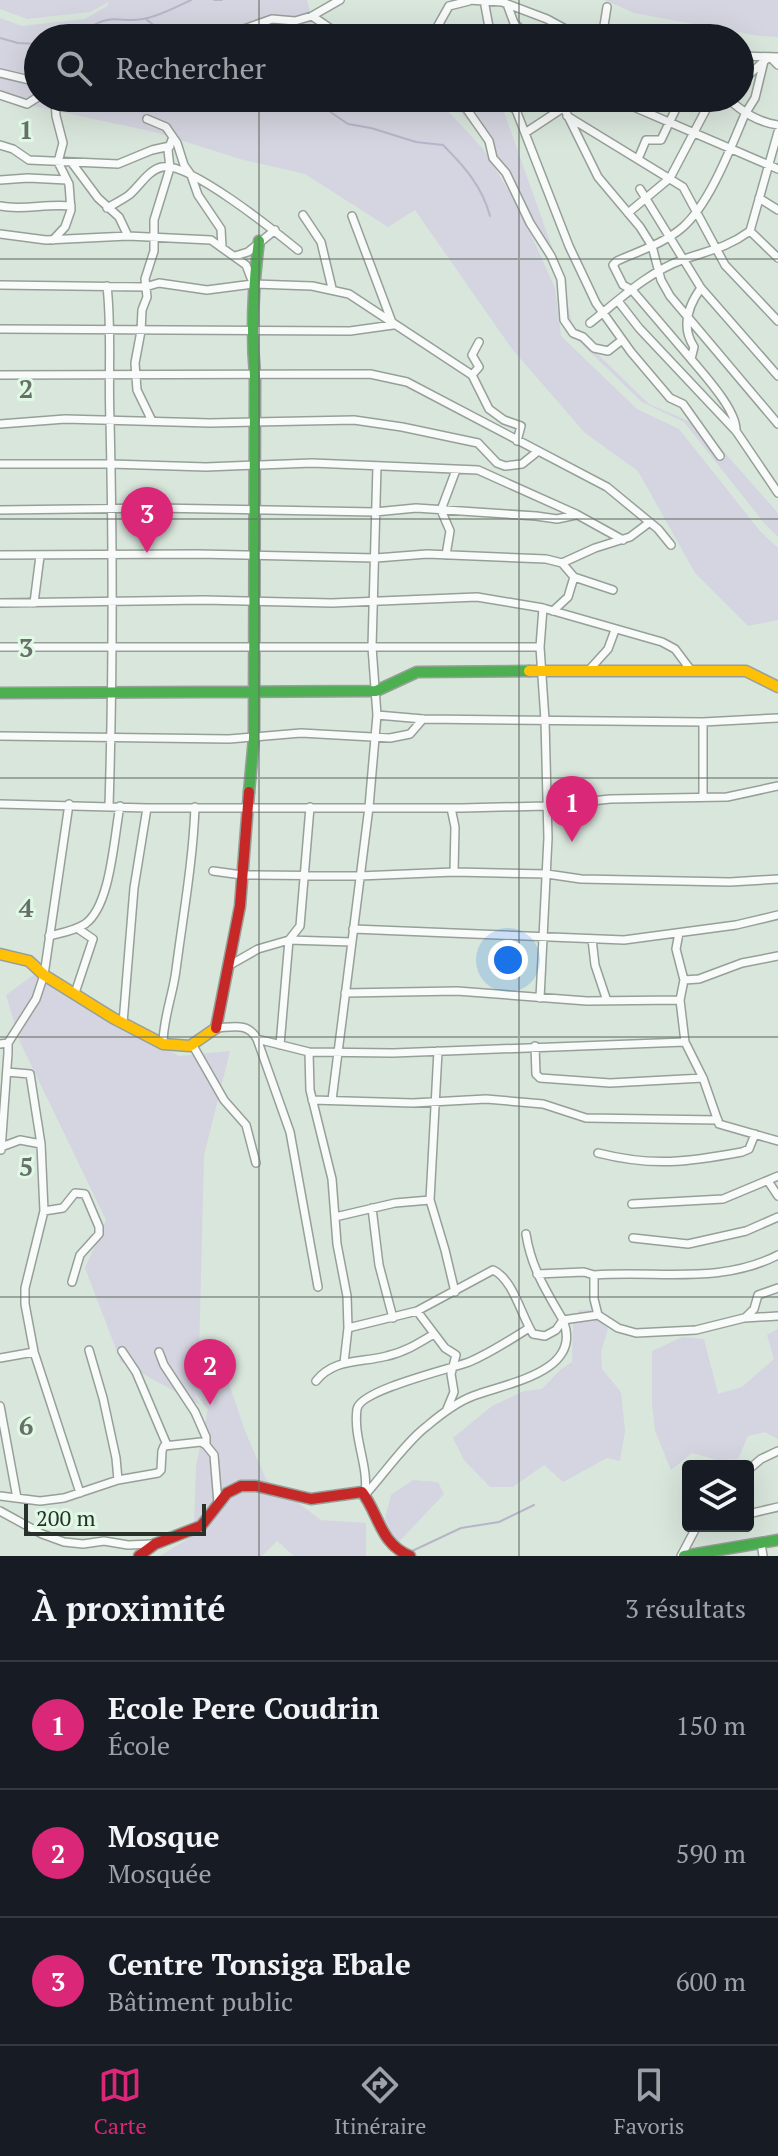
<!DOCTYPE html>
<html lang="fr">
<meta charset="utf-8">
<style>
body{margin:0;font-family:"PT Serif",serif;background:#20242c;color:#f1f3f6}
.controls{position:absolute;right:24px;bottom:24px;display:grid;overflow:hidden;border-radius:8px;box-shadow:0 8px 32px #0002}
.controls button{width:72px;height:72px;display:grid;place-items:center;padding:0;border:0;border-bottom:2px solid #363941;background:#171b24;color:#f1f3f6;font:40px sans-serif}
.scale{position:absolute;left:24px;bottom:20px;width:182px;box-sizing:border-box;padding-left:8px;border:4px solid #28312a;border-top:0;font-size:22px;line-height:28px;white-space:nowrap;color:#28312a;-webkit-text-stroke:6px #e0f9e5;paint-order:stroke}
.you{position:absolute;left:508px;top:960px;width:28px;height:28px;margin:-20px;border:6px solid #fff;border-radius:50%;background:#1a73e8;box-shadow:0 0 0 12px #1a73e833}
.badge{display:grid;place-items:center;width:52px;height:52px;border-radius:50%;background:#db2777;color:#fff;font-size:26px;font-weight:700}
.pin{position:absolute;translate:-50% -66px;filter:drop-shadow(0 2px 4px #0008)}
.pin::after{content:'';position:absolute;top:42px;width:28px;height:24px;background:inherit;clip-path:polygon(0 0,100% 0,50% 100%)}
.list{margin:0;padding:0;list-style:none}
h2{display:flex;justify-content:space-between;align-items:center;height:104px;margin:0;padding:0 32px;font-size:34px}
h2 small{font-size:26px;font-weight:400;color:#9ea1a6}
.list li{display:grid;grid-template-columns:52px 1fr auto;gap:24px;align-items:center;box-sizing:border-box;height:128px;padding:0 32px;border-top:2px solid #363941}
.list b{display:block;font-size:30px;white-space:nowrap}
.list p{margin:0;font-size:26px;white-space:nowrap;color:#9ea1a6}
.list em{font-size:26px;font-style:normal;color:#9ea1a6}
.icon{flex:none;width:44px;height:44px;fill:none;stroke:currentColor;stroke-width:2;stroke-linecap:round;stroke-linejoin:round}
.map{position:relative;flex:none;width:778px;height:1556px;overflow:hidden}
.search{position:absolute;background:#171b24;box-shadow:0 8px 32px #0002;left:24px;right:24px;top:24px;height:88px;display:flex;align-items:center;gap:20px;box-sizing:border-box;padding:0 28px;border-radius:44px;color:#9ea1a6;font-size:30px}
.sheet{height:488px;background:#171b24}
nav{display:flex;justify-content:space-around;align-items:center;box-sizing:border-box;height:112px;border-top:2px solid #363941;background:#171b24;font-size:22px;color:#9ea1a6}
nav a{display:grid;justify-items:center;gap:4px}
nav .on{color:#db2777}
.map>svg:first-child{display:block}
.green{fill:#d4d5e0}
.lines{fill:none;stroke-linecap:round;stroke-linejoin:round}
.stream{stroke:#b8b5c9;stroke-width:2}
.street-casing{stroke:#96a098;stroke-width:10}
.fast-casing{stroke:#96a098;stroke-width:13}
.slow-casing{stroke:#96a098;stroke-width:13}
.jam-casing{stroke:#96a098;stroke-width:13}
.street{stroke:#f9fbfa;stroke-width:7}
.fast{stroke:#4caf50;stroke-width:10}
.slow{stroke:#ffc107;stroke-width:10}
.jam{stroke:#c62828;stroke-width:10}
.grid{fill:none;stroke:#667068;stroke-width:2;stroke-opacity:0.55}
.grid-label{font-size:26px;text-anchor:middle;font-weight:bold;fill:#667068;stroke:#e0f9e5;stroke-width:6;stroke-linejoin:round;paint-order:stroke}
</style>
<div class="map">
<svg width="778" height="1556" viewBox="0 0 778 1556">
<rect width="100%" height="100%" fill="#d9e6dc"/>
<path class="green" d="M 0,0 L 307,0 L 313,25 L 333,38 L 322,38 L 267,20 L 247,30 L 262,27 L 298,38 L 38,38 L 38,98 L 436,98 L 483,149 L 518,206 L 555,288 L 561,336 L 637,409 L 679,429 L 760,531 L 778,548 L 778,620 L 748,626 L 695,573 L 638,471 L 585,433 L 512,349 L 415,210 L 388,227 L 305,174 L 240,159 L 155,132 L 0,99 L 0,18 L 22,26 L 85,19 L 107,6 L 109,2 L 90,12 L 27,19 L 0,9 Z
M 605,0 L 778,0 L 778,37 L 759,36 L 634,13 Z
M 447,98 L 499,98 L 563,278 L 573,330 L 649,404 L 702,427 L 778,513 L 778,537 L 765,524 L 684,422 L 642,402 L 566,329 L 560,281 L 523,200 L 488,142 Z
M 33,975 L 179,1056 L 230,1051 L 204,1155 L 199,1356 L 224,1369 L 245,1431 L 266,1479 L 321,1520 L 366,1523 L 366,1556 L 294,1556 L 277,1541 L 262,1556 L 160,1556 L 186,1540 L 194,1526 L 196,1466 L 208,1409 L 194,1393 L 200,1405 L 121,1362 L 85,1268 L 106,1220 L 20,1042 L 6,995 Z
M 579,1310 L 592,1310 L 608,1329 L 601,1352 L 602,1369 L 621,1392 L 625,1431 L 620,1461 L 607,1458 L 563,1482 L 544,1465 L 513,1487 L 490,1487 L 464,1460 L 453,1438 L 492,1406 L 524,1391 L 542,1389 L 561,1369 L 572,1362 L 573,1326 Z
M 778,1329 L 778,1439 L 765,1432 L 748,1436 L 738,1459 L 717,1460 L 692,1453 L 671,1470 L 655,1431 L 652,1403 L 652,1351 L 682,1337 L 704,1339 L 718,1394 L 742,1387 L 774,1359 L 767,1335 Z
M 413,1480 L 438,1482 L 444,1494 L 396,1545 L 385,1518 L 391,1495 Z"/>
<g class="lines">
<path class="stream" d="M 214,0 L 222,0
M 147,20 L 171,38
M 0,38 L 18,43 L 38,44
M 90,38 L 94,25 C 115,14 122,23 143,19 C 160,16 176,7 191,0
M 310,98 L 348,124 L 371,128 L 416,142 L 443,145 C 464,166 482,186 490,216
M 410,1552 L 461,1528 L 499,1522 L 534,1505"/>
<defs>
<path id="street" d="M 468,0 L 502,2 L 547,19 L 582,38
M 484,0 L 491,38
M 507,4 L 514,23 L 531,38
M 312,16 L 331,29 L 352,38
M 239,38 L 244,29 L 272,19 L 295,21 L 312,16 L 340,0
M 431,38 L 449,6 L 469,1
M 602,38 L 607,7
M 740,56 L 778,57
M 0,73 L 38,82 L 38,87
M 740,83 L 764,61
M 0,95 L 27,104 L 38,97
M 459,98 L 489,141 L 493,158 L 506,173 L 530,223 L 551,256 L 561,279 L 564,320 L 573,333 L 583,337 L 594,348 L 608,351 L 622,340
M 501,98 L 516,110 L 569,246 L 596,303 L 631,352 L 670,398 L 683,404 L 720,456
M 513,98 L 516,110
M 559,98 L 598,177 L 640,227 L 652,246 L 661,280 L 670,296 L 778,424
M 613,98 L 778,169
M 700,98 L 713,98
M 727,98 C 743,112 757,122 778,125
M 567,116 L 683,187 L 725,265 L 778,321
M 147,119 L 166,127 L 177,143 L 184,165 L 191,175 L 198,195 L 221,229 L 222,247
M 525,133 L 578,98
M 0,145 L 13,149 L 29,160 L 118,164 L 152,150 L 170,146
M 638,159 L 646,140 L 661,140 L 681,98
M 72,163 L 98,198 L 119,217 L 128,236 L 211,240 L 246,265 L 251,278
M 0,180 L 28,178 L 67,180
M 640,189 L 701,288 L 778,376
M 759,198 L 778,210
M 0,206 C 23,211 47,203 71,206
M 107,208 C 114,204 122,200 129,195 C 139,187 148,170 162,167 C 188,161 276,232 298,250
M 628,213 L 670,178 L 712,98
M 303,215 L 321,242 L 332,288
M 750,231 L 778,258
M 0,234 L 46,240 L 128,236
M 53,240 L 65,227 L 71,210 L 69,184 L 58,162 L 63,143 L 56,116 L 55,98
M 235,256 L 248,252 L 275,230
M 0,285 L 145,287 L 159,283 L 207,290 L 253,284 L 312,286 L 349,294 L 472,375 L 489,409 L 504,420 L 521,426 L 517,441
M 107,286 C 112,330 108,375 110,420 C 113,548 113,677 109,806
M 701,288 C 688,306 681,327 694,347 L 691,359 C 704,375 737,410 736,431
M 618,301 L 639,328 L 736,431 L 778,493
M 590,323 C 618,301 648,272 682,260 C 709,250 725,249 750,231 L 778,132
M 0,329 L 350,331 L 393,325 L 352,216
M 691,359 L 632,290 L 623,285 L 613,265 L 617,261 C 639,251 665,243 683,227 C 710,203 731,147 745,114 L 755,98 L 764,61 L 770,57 L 778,65
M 0,375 L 370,374 L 407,382 L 607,487 L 658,529 L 671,545
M 472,375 L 479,367 L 472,355 L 479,342
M 152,421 L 137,390 L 135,363 L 141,331 L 142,310 L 147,297 L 145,279 L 154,251 L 154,220 L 170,168 L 168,150 L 173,137
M 0,424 L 65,419 L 210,423 L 354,420 L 402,427 L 478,443 L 497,463 L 505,466 L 522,464 L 537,452
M 0,464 L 111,464 L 206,467 L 312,463 L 478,470 L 576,514 L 623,540
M 0,510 L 155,508 L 375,512 L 416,508 L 536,516 L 557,519 L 576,515
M 0,555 L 198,554 L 376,558 L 427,554 L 546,559 L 562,563 L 574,577 L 613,590
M 446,555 L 450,531 L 441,510 L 456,470
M 562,563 L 595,548 L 630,537 L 650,522
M 0,603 L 204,600 L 332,603 L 477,597 L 543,608 L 662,642 L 675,649 L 690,669
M 34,603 L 40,556
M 553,611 L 568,597 L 574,577
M 0,647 L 540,647
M 589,670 L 608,649 L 615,630
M 377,715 L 423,719 L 703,722 L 778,718
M 0,736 L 229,739 L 301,733 L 390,738 L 410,734 L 423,719
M 703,796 L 703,722
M 0,804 L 147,808 L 462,808 L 546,806 L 610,799 L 727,797 L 778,786
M 451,808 L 455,827 L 454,872
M 213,871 L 242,875 L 359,876 L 454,872 L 547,874 L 581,879 L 730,882 L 778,879
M 353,929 L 624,940 L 736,925 L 778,915
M 679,933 L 676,949 L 684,980 L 680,1000 L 685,1042 L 703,1078 L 719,1124 L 778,1141
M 49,936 C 61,933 74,931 85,924 C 111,906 114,836 120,806
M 592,939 L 595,965 L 607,1001
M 230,965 L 258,949 L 289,940 L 352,942
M 684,980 L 699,979 L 742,963 L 778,956
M 75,993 L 93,939 L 77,928
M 345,993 L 457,991 L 587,1001 L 680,1000
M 540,998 L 548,838 L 545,720 L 540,647 L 543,608
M 123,1023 L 134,888 L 147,808
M 216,1028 C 233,1027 248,1022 257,1039 L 309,1052 L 393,1053 L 685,1042
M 257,1039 L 290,1132 L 318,1287
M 8,1043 L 36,999 L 44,975 L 69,804
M 0,1044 L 8,1043 L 8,1053 L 1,1150
M 163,1044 C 163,1018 173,995 176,970 C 183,916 193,861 195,807
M 192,1044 L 224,1100 L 246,1125 L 256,1163
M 280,1045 L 289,940 L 300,926 L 310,807
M 535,1046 L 536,1074 L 540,1078 L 610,1083 L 703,1078
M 438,1051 L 430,1200 L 445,1250 L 455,1292
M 309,1052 L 310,1090 L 332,1179 L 337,1244 L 347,1296 L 348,1328 L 344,1363
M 7,1072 L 30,1074 L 41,1144
M 312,1100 L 413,1103 L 486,1099 L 543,1104 L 586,1118 L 718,1120
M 332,1100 L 369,807 L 377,715 L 372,647 L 377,466
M 1,1147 L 20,1140 L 41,1144 L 44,1211 L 63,1208 L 75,1193 L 85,1194 L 99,1227 L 99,1234 L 80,1255 L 72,1282
M 598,1153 C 653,1167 688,1162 742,1152 L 749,1149 L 755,1134
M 768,1181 L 778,1196
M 632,1204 L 723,1199 L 778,1176
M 372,1208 L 379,1265 L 393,1318
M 44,1211 L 25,1288 L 25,1304 L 34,1352 L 80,1493
M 335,1217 L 395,1203 L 430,1200
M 633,1238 L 688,1244 L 746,1231 L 778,1217
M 537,1274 L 584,1272 L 594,1275 L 594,1299 L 598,1315 L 618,1328 L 636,1333 L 696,1330 L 744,1318 L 778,1316
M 594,1275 C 657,1270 720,1285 778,1255
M 417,1311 L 445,1348 L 456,1355 L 451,1374 L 454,1392 L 447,1409
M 746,1317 L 754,1309 L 758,1295 L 778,1288
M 348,1328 L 417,1311 L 493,1270 C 513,1279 521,1315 533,1334 L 545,1336 L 556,1330 L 563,1320 C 546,1291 531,1267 526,1234
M 89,1350 L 103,1398 L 116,1458 L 118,1480
M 122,1351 L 136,1372 L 167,1445
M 159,1352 L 164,1365 L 195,1412 L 206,1437 L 206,1445 L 214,1455 L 218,1503
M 0,1358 L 34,1352
M 316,1381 C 334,1358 361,1363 387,1356 C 405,1352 419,1343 434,1334
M 0,1406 L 17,1498
M 748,1470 L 761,1459 L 778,1451
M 365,1495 C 383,1475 407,1441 427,1426 C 440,1415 457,1402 473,1396 C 507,1383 584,1372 563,1320 L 598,1315
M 365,1495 C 369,1465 353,1439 357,1409 C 360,1390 450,1369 469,1362 C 490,1353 510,1340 529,1328
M 0,1496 L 40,1501 L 64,1498 L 118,1480 L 158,1473 L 161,1470 L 162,1451 L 164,1446 L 201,1442 L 206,1445
M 0,1511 L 42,1534 L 64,1542 L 83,1544 L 104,1541 L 128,1545 L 152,1544
M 748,1514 L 778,1507
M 761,1543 L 763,1556
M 681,1556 L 697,1526"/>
<path id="fast" d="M 0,693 L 376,691 L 417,672 L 529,671
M 249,792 L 254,738 L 255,376 C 251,330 253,287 259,241
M 684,1556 L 778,1540"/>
<path id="slow" d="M 529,671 L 746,671 L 778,687
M 0,954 L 29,961 L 44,975 L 113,1018 L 163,1044 L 190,1046 L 216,1028"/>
<path id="jam" d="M 216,1028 L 240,906 L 249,792
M 139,1556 L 155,1544 L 201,1526 L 227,1493 L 241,1486 L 256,1486 L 311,1499 L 362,1492 C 379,1514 380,1544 410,1556"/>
</defs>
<use href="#street" class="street-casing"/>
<use href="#fast" class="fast-casing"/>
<use href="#slow" class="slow-casing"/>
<use href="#jam" class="jam-casing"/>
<use href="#street" class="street"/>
<use href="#fast" class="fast"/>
<use href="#slow" class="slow"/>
<use href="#jam" class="jam"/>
</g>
<path class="grid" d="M 259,0 L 259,38M 519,0 L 519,38M 259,98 L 259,1556M 519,98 L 519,1556M 0,259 L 778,259M 0,519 L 778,519M 0,778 L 778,778M 0,1037 L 778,1037M 0,1297 L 778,1297"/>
<g class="grid-label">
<text x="26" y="139">1</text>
<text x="26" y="398">2</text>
<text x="26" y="657">3</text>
<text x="26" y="917">4</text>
<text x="26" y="1176">5</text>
<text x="26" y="1435">6</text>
</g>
</svg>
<div class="controls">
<button><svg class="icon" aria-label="layers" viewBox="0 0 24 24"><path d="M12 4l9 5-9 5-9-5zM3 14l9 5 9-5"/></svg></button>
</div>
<div class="scale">200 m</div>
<div class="you"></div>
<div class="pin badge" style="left:572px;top:842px">1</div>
<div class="pin badge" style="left:210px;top:1405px">2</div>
<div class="pin badge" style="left:147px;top:553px">3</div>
<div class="search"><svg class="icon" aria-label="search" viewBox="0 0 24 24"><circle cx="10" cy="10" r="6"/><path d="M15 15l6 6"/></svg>Rechercher</div>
</div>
<section class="sheet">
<h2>À proximité<small>3 résultats</small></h2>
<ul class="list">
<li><span class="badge">1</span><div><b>Ecole Pere Coudrin</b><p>École</p></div><em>150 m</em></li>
<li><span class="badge">2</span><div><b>Mosque</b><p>Mosquée</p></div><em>590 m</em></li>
<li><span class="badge">3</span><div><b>Centre Tonsiga Ebale</b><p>Bâtiment public</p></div><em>600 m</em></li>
</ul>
</section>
<nav>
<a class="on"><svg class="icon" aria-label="map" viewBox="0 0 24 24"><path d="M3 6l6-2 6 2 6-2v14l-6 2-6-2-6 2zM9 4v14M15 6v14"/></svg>Carte</a>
<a><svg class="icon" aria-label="directions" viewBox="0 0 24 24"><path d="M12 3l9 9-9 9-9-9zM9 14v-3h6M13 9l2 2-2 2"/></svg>Itinéraire</a>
<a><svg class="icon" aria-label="saved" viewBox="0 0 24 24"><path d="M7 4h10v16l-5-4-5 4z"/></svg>Favoris</a>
</nav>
